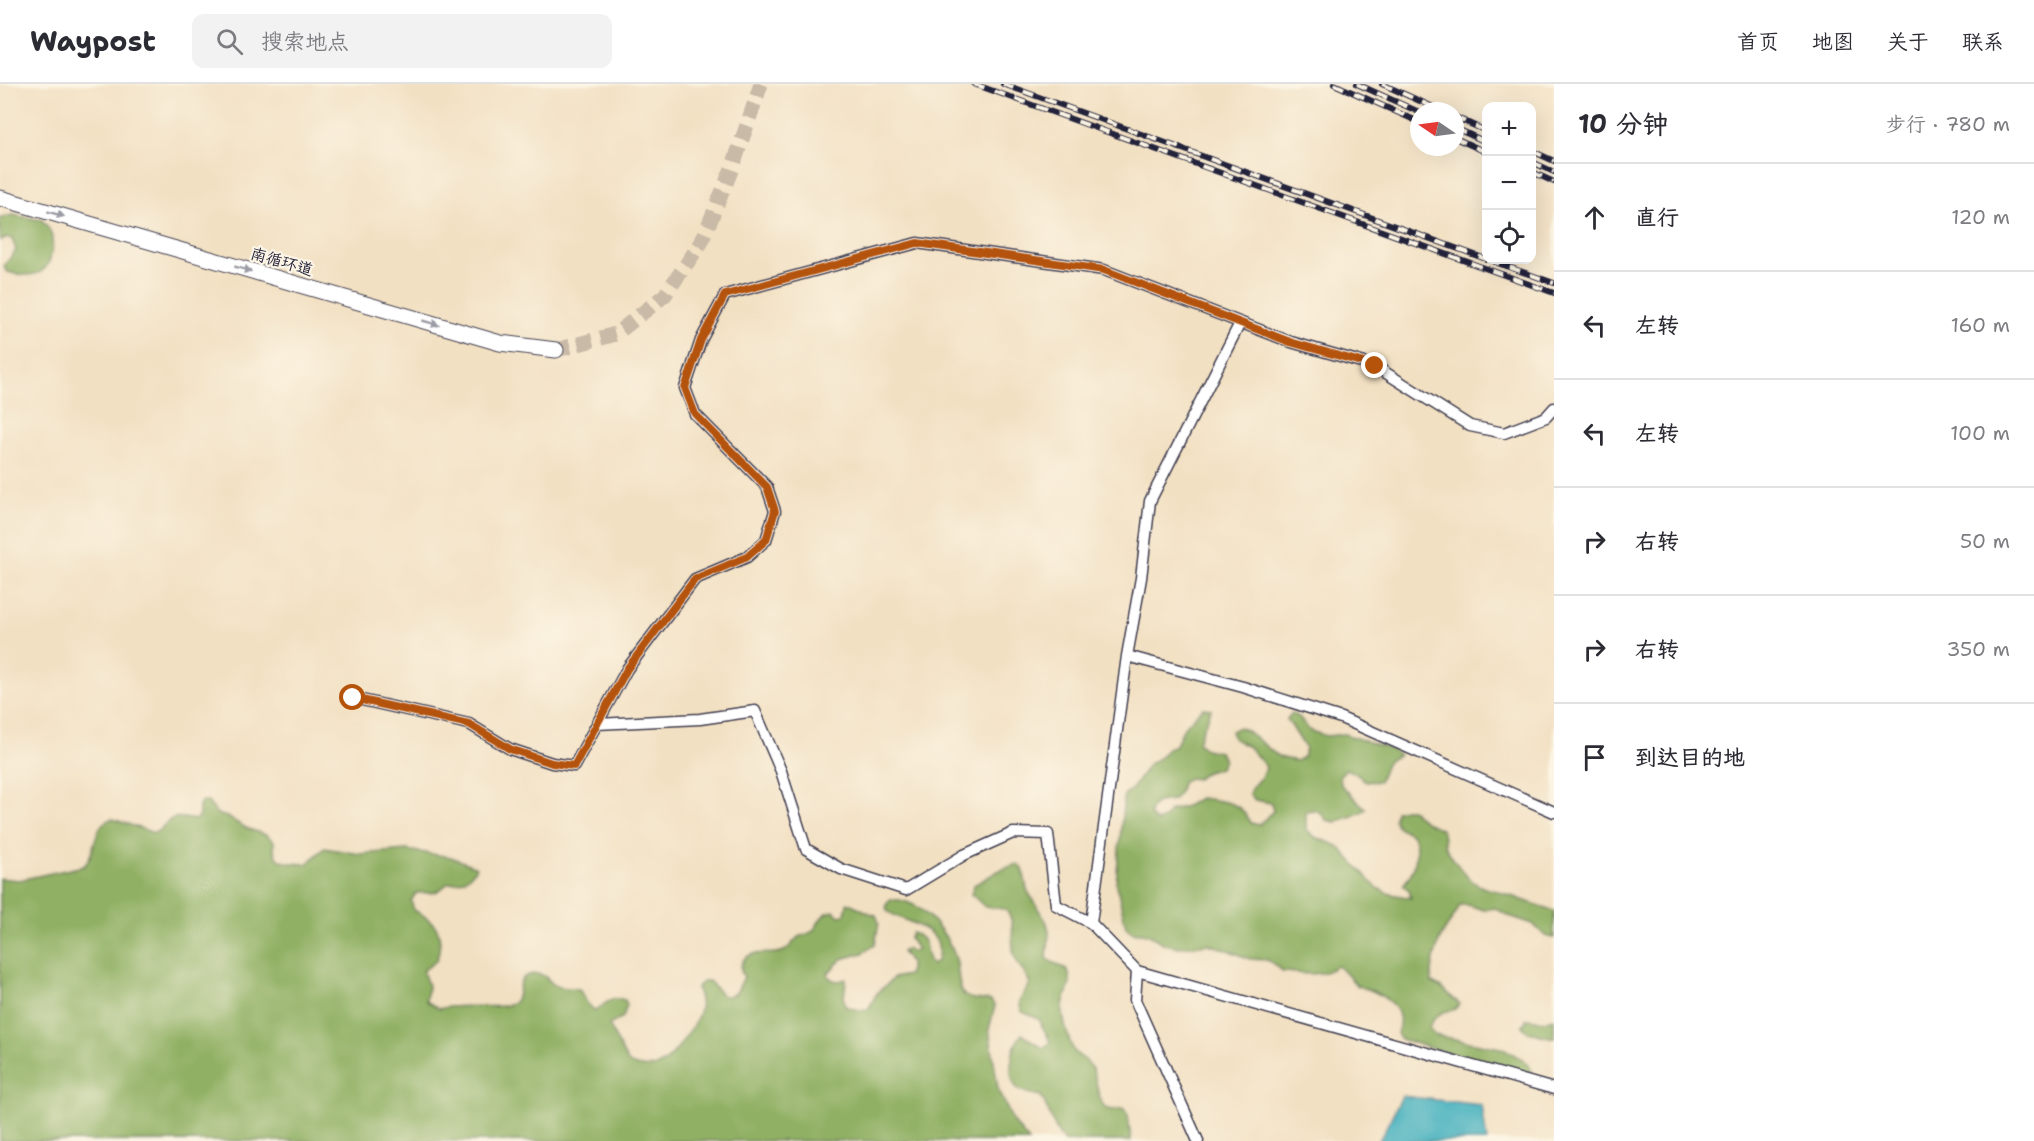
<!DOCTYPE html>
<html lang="zh">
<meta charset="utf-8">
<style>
body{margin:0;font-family:"Shantell Sans","LXGW WenKai TC",sans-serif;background:#f2f2f3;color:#2b2b33}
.controls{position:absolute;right:18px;top:18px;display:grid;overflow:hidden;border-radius:12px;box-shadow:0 6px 24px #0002}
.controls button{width:54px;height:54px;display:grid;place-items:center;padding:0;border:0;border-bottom:2px solid #e1e1e2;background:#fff;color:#2b2b33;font:30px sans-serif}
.compass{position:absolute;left:1410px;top:18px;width:54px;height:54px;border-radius:50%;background:#fff;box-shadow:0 6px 24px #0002;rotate:283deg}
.stop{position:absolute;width:18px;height:18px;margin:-14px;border:4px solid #b45309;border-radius:50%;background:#fff}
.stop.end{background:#b45309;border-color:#fff;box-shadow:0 2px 6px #0008}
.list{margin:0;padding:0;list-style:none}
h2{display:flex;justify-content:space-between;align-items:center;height:78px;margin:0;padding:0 24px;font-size:26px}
h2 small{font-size:20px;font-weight:400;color:#7c7c81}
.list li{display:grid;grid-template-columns:39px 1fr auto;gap:18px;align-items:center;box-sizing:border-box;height:108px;padding:0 24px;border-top:2px solid #e1e1e2}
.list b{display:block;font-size:22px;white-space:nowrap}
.list em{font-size:20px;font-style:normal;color:#7c7c81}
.icon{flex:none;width:33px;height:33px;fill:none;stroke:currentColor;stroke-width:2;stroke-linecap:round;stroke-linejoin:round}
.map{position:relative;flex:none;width:1554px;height:1057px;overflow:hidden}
header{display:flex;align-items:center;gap:36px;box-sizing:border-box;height:84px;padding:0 30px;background:#fff;border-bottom:2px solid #e1e1e2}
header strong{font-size:28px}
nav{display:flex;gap:33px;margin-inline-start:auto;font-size:21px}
.search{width:420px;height:54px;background:#f2f2f3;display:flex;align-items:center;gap:15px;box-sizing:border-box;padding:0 21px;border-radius:12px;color:#7c7c81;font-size:22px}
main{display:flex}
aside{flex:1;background:#fff}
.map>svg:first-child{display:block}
.forest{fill:#90b063;stroke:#59694f;stroke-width:1.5}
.water{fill:#40afbd;stroke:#31687c;stroke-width:1.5}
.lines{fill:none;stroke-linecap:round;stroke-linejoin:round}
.secondary-tunnel{stroke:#c8baa7;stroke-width:15;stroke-dasharray:15 8;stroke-linecap:butt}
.street-casing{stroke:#413e4f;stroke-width:13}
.secondary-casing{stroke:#413e4f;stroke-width:17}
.street{stroke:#fff;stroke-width:10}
.secondary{stroke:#fff;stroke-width:15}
.rail-casing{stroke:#22223b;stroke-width:6}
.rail{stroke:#fcf5e5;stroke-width:4;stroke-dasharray:11;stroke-linecap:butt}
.oneway{fill:#9c9ca7}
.route{stroke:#b45309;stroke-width:8}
.labels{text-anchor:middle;stroke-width:4.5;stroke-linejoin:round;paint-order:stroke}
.street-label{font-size:16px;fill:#22223b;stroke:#fcf5e5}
</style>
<header>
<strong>Waypost</strong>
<div class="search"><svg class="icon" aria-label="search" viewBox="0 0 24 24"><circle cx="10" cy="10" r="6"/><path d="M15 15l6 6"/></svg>搜索地点</div>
<nav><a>首页</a><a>地图</a><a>关于</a><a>联系</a></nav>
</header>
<main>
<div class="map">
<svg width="1554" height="1057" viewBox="0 0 1554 1057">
<rect width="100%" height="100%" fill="#fcf5e5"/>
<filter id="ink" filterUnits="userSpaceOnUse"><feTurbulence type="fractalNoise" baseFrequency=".0167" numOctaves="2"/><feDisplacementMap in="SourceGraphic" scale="12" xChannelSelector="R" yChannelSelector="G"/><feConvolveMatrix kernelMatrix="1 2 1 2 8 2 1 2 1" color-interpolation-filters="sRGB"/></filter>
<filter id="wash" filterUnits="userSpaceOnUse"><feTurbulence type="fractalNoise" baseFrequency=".008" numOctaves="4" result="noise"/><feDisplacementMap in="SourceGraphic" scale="24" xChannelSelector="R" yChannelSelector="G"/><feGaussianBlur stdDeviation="1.35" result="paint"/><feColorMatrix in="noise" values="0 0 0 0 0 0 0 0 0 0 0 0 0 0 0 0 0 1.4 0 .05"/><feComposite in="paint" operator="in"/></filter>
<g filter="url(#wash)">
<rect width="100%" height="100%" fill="#f2e0c2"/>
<path class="forest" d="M 13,131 L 42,136 C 45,139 48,143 50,147 C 55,158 52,180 42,187 C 37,191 30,191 24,191 C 17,190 12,190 6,187 L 4,182 L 16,166 L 12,155 L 7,153 L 0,157 L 0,134 Z
M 1203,624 L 1211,625 C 1208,637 1201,646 1198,659 L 1205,665 L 1220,668 L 1224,676 L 1220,684 L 1204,689 L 1197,695 L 1189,694 L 1182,699 L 1179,709 L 1173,716 L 1157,718 L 1151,724 L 1150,732 L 1157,738 L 1165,734 L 1169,727 L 1186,722 L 1200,714 C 1224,718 1240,716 1251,739 L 1259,741 L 1273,727 L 1271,719 L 1255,716 L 1249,710 C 1252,698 1264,695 1266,683 L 1249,663 L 1234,655 L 1231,647 L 1239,643 L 1246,646 L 1279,673 L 1296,677 L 1303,673 L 1306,665 L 1287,635 L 1292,629 L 1299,633 L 1310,647 L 1327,652 L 1344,650 L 1393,666 L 1399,671 C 1383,677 1386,684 1379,697 C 1359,700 1363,690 1346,685 L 1340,691 L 1341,701 L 1366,725 C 1357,732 1345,734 1335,738 L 1326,736 C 1321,727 1316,725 1306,727 L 1306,745 L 1315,753 L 1338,762 L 1376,803 L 1387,809 L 1411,814 L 1409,806 L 1403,801 C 1415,788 1420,768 1413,751 L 1398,743 L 1394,736 L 1396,727 L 1404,725 L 1412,725 C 1420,737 1430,739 1442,746 C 1444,752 1444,759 1446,764 C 1457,781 1472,805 1494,806 L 1554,827 L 1554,854 L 1545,852 L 1533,840 L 1509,832 L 1495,824 L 1484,826 L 1468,821 L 1460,821 C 1456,831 1449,839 1443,849 C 1437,859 1430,888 1432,899 L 1440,903 L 1460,920 L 1454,926 C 1441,927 1434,932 1429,944 L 1434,951 L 1505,965 L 1528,979 L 1532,988 L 1523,991 L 1400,955 L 1397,949 C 1405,928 1393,918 1375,908 C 1369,905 1362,905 1357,901 C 1349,895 1346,886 1336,882 C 1322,894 1301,889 1283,888 L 1276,881 L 1267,876 L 1250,875 L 1225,865 L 1208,860 L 1180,863 L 1164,860 L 1148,850 L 1132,848 L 1126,843 L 1116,799 L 1124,711 L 1133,704 L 1148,681 L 1163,671 L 1168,664 L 1176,661 L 1184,643 Z
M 202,717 L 207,717 L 217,730 L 227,733 L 246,744 L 266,751 L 274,757 C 272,781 288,779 307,780 L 324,764 L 361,770 L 406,766 L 451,773 L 476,783 C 471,794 460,799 448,799 C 435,812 432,808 416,809 L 411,817 L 414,826 C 439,839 444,849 437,876 L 423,887 L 428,902 L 426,917 L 439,925 C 457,918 502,927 513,919 C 524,911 511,890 537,890 C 547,890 549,899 556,902 C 564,905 571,903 579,905 L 587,919 L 595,927 C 608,919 609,912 625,916 L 627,921 L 623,933 L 609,941 C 613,948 625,975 628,978 C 636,984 651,985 660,981 C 671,976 698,938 700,925 C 702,917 698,910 697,903 L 703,897 L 709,897 L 723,912 L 729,912 L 736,909 L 744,893 C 738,885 741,874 751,871 C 762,867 774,872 784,867 C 790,864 793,857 798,854 C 801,851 807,851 811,848 C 821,841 817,830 834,827 L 839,832 L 845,831 L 847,819 C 858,821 865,829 876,831 L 879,839 L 875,860 L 863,869 L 842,875 L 829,888 L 828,892 C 834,898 839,898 846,895 L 844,914 L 845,922 L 859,926 L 867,926 C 872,921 873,914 878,908 C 883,903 889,900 893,894 L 908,891 L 910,885 L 910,878 L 902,868 L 907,864 L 912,868 L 917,865 L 909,854 L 912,849 C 933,856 921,868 932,881 L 937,877 C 947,842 907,841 887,827 L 886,821 L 890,816 C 919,812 948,850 956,875 C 959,885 957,902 964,911 C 970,917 984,915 991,917 L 995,922 L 989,945 L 998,1004 L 1013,1038 L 1029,1057 L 0,1057 L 0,794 L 19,796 L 84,782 C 97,770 92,737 113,735 L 154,749 C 160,747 161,744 166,739 C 174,730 184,734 195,736 L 199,733 L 199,721 Z
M 1017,780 L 1023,785 L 1027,806 L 1047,839 L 1049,847 L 1047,875 C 1054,880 1066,882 1069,890 C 1074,903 1060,915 1063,930 C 1065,941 1068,960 1076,969 C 1082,975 1089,977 1092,985 C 1098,998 1096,1011 1105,1024 L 1113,1026 L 1123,1024 L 1128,1031 L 1131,1057 L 1064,1057 C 1052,1044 1050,1027 1041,1012 C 1033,1010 1025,1010 1018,1005 C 1005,993 1012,962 1022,950 L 1043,964 L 1050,959 C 1048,950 1042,944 1039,935 L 1022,928 C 1015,912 1026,912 1030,899 C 1024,886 1015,880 1013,866 C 1011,851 1016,837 1005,825 L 985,823 L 971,810 L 974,801 L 1000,786 Z
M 1527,935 L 1547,937 L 1554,935 L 1554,954 L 1528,948 L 1522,942 Z"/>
<path class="water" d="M 1402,1012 L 1482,1021 L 1487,1057 L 1379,1057 Z"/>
</g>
<g filter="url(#ink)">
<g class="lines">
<path class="secondary-tunnel" d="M 556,266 L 616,250 L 665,211 L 701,159 L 733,82 L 761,0"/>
<defs>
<path id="street" d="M 1127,572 L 1243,603 L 1341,634 L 1554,728
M 353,614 L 469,640 L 510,665 L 552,679 L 574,682 L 627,585 L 695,495 L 747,473 L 766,456 L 775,427 L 767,403 L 695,330 L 685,304 L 701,256 L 725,211 L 917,159 L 1104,186 L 1291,258 L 1375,282 L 1470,342 L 1504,349 L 1546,333 L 1554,324
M 597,640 L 700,635 L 755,627 L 781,687 L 806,765 L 841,785 L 906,806 L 964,771 L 1013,749 L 1048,750 L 1056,821 L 1091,839 L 1137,887 L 1554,1005
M 1091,839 L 1127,572 L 1141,494 L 1150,417 L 1240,239
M 1137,887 L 1135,916 L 1198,1057"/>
<path id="secondary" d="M 0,114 L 500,259 L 556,266"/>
</defs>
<use href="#street" class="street-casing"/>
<use href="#secondary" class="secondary-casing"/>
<use href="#street" class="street"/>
<use href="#secondary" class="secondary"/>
<defs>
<path id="rail" d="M 974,0 L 1554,209
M 1003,0 L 1486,175
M 1334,0 L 1419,38
M 1357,0 L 1419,28
M 1382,0 L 1442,27
M 1455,33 L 1486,47
M 1455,44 L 1486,58
M 1455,54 L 1486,68
M 1532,67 L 1554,77
M 1532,78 L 1554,88
M 1532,88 L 1554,98
M 1489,176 L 1554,199"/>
</defs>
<use href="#rail" class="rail-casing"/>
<use href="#rail" class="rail"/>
</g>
<defs><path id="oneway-solid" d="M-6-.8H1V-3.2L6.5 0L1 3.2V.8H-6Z" transform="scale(1.5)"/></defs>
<g class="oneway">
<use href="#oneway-solid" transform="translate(56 130) rotate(16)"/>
<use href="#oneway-solid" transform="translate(243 185) rotate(16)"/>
<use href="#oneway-solid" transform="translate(431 239) rotate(16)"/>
</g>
</g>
<g class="lines" filter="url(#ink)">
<path class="route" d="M 353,614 L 469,640 L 510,665 L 552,679 L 574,682 L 627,585 L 695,495 L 747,473 L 766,456 L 775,427 L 767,403 L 695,330 L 685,304 L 701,256 L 725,211 L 917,159 L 1104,186 L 1290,258 L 1375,282"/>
</g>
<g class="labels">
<g class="street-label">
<text transform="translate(282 177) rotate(16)" y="6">南循环道</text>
</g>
</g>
</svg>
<div class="controls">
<button>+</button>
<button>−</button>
<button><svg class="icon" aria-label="locate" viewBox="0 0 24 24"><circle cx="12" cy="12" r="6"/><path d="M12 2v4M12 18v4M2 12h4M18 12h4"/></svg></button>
</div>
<svg class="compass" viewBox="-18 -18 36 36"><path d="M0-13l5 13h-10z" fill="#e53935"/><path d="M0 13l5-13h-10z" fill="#7c7c81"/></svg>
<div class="stop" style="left:353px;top:614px"></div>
<div class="stop end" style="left:1375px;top:282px"></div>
</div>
<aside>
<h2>10 分钟<small>步行 · 780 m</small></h2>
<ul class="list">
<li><svg class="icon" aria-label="ahead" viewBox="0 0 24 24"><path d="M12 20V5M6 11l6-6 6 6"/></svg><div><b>直行</b></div><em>120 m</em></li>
<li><svg class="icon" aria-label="left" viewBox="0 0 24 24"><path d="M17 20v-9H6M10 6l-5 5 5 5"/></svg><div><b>左转</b></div><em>160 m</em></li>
<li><svg class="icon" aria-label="left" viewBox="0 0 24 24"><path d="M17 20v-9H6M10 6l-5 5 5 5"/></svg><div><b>左转</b></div><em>100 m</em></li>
<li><svg class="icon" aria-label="right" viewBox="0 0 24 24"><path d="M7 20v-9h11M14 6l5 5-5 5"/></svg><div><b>右转</b></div><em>50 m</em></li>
<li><svg class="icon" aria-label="right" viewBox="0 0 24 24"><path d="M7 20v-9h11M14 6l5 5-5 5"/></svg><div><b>右转</b></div><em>350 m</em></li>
<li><svg class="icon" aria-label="arrive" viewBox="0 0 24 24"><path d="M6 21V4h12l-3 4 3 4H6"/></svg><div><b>到达目的地</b></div></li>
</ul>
</aside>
</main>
